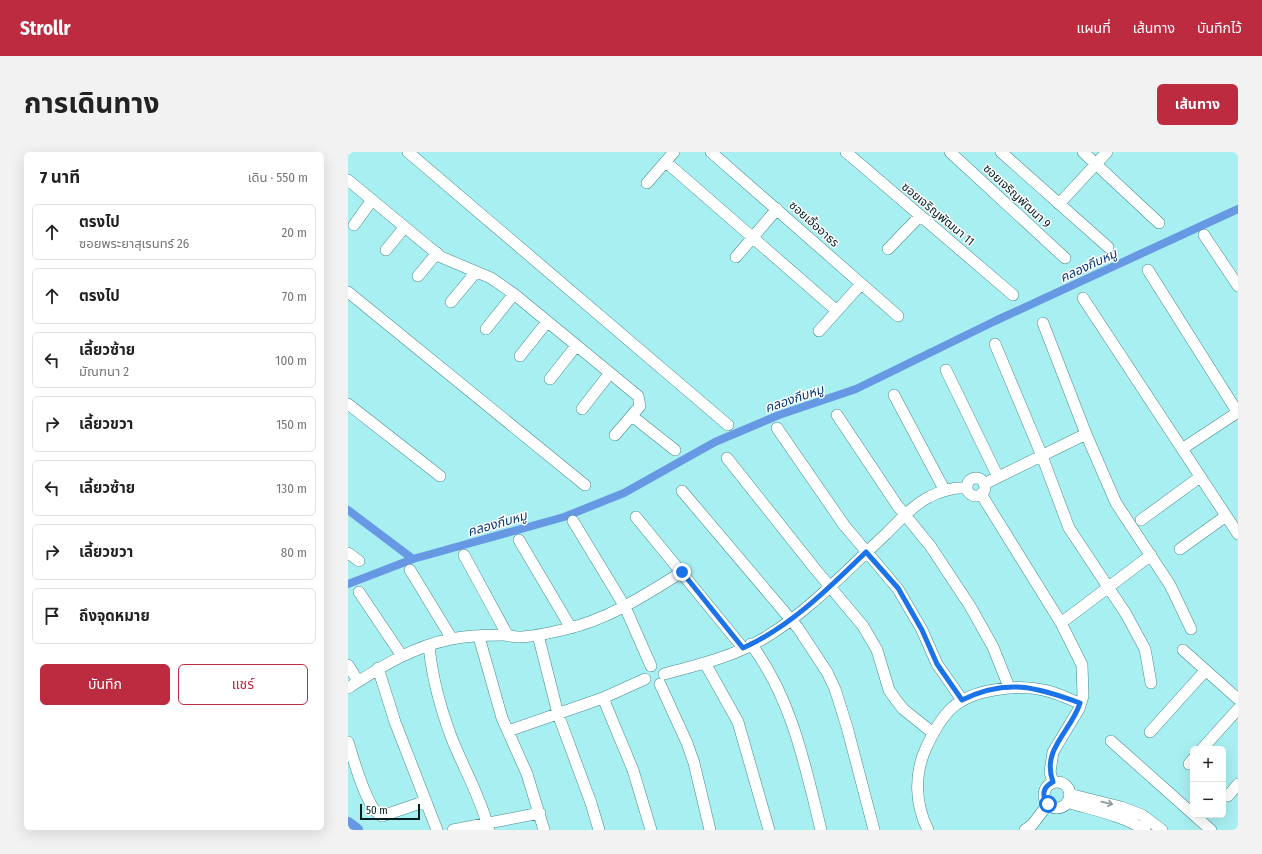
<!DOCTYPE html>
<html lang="th">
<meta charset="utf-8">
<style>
body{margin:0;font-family:"Fira Sans Condensed","Noto Sans Thai",sans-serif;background:#f2f2f2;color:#222}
.controls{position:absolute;right:12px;bottom:12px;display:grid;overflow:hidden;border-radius:6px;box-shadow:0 4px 16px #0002}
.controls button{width:36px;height:36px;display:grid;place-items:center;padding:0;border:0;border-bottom:1px solid #e0e0e0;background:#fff;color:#222;font:20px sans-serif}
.scale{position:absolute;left:12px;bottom:10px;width:60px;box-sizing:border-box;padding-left:4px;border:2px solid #021f20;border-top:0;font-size:11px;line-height:14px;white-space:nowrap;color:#021f20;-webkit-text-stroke:3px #fff;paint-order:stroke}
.stop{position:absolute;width:12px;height:12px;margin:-9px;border:3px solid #1a73e8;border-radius:50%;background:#fff}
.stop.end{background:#1a73e8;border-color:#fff;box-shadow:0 1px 4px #0008}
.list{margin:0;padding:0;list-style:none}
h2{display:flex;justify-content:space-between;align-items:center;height:52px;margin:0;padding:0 16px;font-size:17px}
h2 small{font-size:13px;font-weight:400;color:#767676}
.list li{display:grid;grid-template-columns:26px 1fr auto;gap:12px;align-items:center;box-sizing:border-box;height:56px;margin:0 8px 8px;padding:0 8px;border:1px solid #e0e0e0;border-radius:6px}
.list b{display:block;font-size:15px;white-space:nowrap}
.list p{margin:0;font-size:13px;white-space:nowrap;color:#767676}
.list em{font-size:13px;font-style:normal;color:#767676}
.actions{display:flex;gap:8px;padding:12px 16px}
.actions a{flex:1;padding:9px 0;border:1px solid #bc2b40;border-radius:6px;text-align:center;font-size:14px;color:#bc2b40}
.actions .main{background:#bc2b40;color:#fff}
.icon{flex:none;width:22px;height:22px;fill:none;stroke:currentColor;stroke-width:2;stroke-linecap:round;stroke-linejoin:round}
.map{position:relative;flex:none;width:890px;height:678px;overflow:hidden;border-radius:6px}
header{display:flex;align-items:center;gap:24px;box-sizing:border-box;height:56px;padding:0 20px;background:#bc2b40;color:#fff}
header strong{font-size:19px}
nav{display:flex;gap:22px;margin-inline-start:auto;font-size:14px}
.intro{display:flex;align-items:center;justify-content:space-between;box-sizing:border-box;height:96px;padding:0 24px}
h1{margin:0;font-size:28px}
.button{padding:10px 18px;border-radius:6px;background:#bc2b40;color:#fff;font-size:14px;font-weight:700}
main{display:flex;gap:24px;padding:0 24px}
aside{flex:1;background:#fff;border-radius:6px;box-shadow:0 4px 16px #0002}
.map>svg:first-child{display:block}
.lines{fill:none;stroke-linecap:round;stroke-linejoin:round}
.canal{stroke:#6698e3;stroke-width:8}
.river{stroke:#6698e3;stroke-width:14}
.minor-casing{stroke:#458b8d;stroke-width:12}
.minor{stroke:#fff;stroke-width:11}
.oneway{stroke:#8d9a9b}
.route{stroke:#1a73e8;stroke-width:5}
.labels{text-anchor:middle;stroke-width:3;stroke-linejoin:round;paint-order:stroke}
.street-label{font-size:12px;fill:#021f20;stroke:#fff}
.water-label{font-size:13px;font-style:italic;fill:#073779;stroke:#fff}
</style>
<header>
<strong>Strollr</strong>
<nav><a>แผนที่</a><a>เส้นทาง</a><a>บันทึกไว้</a></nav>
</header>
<div class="intro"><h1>การเดินทาง</h1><a class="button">เส้นทาง</a></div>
<main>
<aside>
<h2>7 นาที<small>เดิน · 550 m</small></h2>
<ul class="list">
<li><svg class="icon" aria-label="ahead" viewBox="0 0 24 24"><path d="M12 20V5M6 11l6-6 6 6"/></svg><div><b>ตรงไป</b><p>ซอยพระยาสุเรนทร์ 26</p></div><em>20 m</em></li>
<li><svg class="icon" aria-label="ahead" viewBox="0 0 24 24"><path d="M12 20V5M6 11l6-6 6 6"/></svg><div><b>ตรงไป</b></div><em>70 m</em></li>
<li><svg class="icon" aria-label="left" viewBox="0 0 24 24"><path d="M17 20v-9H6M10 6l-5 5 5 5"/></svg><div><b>เลี้ยวซ้าย</b><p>มัณฑนา 2</p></div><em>100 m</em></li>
<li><svg class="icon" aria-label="right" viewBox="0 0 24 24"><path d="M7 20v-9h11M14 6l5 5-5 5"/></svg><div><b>เลี้ยวขวา</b></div><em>150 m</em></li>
<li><svg class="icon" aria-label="left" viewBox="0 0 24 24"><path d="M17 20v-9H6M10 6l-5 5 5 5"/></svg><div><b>เลี้ยวซ้าย</b></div><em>130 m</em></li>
<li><svg class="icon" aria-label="right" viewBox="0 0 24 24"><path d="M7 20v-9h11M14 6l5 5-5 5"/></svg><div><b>เลี้ยวขวา</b></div><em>80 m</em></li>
<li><svg class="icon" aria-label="arrive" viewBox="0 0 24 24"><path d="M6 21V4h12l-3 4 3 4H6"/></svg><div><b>ถึงจุดหมาย</b></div></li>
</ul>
<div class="actions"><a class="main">บันทึก</a><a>แชร์</a></div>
</aside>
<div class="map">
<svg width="890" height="678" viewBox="0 0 890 678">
<rect width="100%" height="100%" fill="#a8eff1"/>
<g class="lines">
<path class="canal" d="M 0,358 L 65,407
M 0,432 L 65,407 L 216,365 L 276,341 L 367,290 L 431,263 L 508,237 L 647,169 L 890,57"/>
<path class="river" d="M 0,672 L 8,678"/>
<defs>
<path id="minor" d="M 60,0 L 380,273
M 363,0 L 550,164
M 498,0 L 665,143
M 602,0 L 717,106
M 653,0 L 760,95
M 735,0 L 811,71
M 318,10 L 489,159
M 0,28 L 93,105 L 143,126 L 166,142 L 290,244 L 292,254 L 267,283
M 299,31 L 326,0
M 711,52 L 759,0
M 6,73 L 24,48
M 856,83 L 890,134
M 540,97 L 572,64
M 38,98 L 56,76
M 388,105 L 429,57
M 800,118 L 890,261
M 70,124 L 89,101
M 0,140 L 237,333
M 735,146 L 890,382
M 103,150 L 128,120
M 695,171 L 738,282 L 768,351 L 822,433 L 843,477
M 138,177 L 166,142
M 471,179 L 513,132
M 647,192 L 694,304 L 721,376 L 778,462 L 797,497 L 803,531
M 172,204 L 199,170
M 598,218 L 650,325
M 202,227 L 228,194
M 546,243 L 597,339
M 0,252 L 92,324
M 234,257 L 262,221
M 489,263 L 549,353 L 583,395 L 622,454 L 645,495 L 661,535
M 284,264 L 327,298
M 429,276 L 496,373 L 550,437 L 574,478 L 589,512 L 614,548
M 834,297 L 890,260
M 379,306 L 468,418 L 515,474 L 529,498 L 541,538 L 548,548 L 555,557 L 585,581
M619 335a9 9 0 1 1 18 0a9 9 0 1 1-18 0Z
M 636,332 L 738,282
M 334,339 L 450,476 L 479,520 L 487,537 L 499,575 L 526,678
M 633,342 L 713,471 L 734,513 L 735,544 L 731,557 L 705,600 L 702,620 L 705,630
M 288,365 L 395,496
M 793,368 L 852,325
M 225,369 L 277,455 L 303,514
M 171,388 L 223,476
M 832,397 L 878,364
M 0,401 L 11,409
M 116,403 L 160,484
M 62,418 L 104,487
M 11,440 L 54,504
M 713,471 L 803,403
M 190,483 L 210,562 L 243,651 L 251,678
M 131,485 L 154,566 L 179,622 L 196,678
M 403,492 C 444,547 457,613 473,678
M 81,494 C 84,524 93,558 104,587 C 116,617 133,646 141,678
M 835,498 L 890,547
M 357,511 L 390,570 L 421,678
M 0,513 L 10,529
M 30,516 L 47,570 L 89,678
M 316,522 C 349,513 384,505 413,488 C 456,464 501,416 538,382 C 551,369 564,354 581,345 C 593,339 606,335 619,336
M 312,532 L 339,591 L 346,611 L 362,678
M 0,536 C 33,515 64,495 103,487 C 118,484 140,483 155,483 C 160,483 165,485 170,485 C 185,485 202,481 218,477 C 261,467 297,443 334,420
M 255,546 L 285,618 L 303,678
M 160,579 L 255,546 L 297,527
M 802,580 L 857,519
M 763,589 L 845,662
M 0,590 C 5,605 19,659 34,664 L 78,649
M 854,597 L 890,557
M 841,612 L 845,607
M696 643a13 13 0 1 1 26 0a13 13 0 1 1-26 0Z
M 721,642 L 773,655 L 794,663 L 814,678
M 880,644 L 890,632
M 719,650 C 745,658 774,663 797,678
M 846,663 L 863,678
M 105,678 L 192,661
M 580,678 C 567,652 566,622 578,596 C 594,561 608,544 646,538 C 663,535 678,534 695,538 C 708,540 720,547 732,551
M 677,678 L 684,673 L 700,652"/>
</defs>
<use href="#minor" class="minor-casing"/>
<use href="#minor" class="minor"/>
</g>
<defs><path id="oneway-shaft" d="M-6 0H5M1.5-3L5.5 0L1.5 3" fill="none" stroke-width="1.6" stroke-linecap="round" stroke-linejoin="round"/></defs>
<use class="oneway" href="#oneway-shaft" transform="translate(759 651) rotate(13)"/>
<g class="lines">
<path class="route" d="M 334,420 L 395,496 C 442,475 481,436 518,400 L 550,436 L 574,478 L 589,512 L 614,548 C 658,526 689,535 732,551 C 723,580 693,597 705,630 C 695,635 693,643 700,652"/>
</g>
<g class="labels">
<g class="street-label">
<text transform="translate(669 44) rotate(43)" y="4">ซอยเจริญพัฒนา 9</text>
<text transform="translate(590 62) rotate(40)" y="4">ซอยเจริญพัฒนา 11</text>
<text transform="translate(466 72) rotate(42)" y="4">ซอยเอิ้ออาธร</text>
</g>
<g class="water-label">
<text transform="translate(740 113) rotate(-25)" y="5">คลองกีบหมู</text>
<text transform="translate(446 246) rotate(-19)" y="5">คลองกีบหมู</text>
<text transform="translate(149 371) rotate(-16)" y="5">คลองกีบหมู</text>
</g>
</g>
</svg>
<div class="controls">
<button>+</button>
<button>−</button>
</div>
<div class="scale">50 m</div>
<div class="stop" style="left:700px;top:652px"></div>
<div class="stop end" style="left:334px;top:420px"></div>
</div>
</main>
